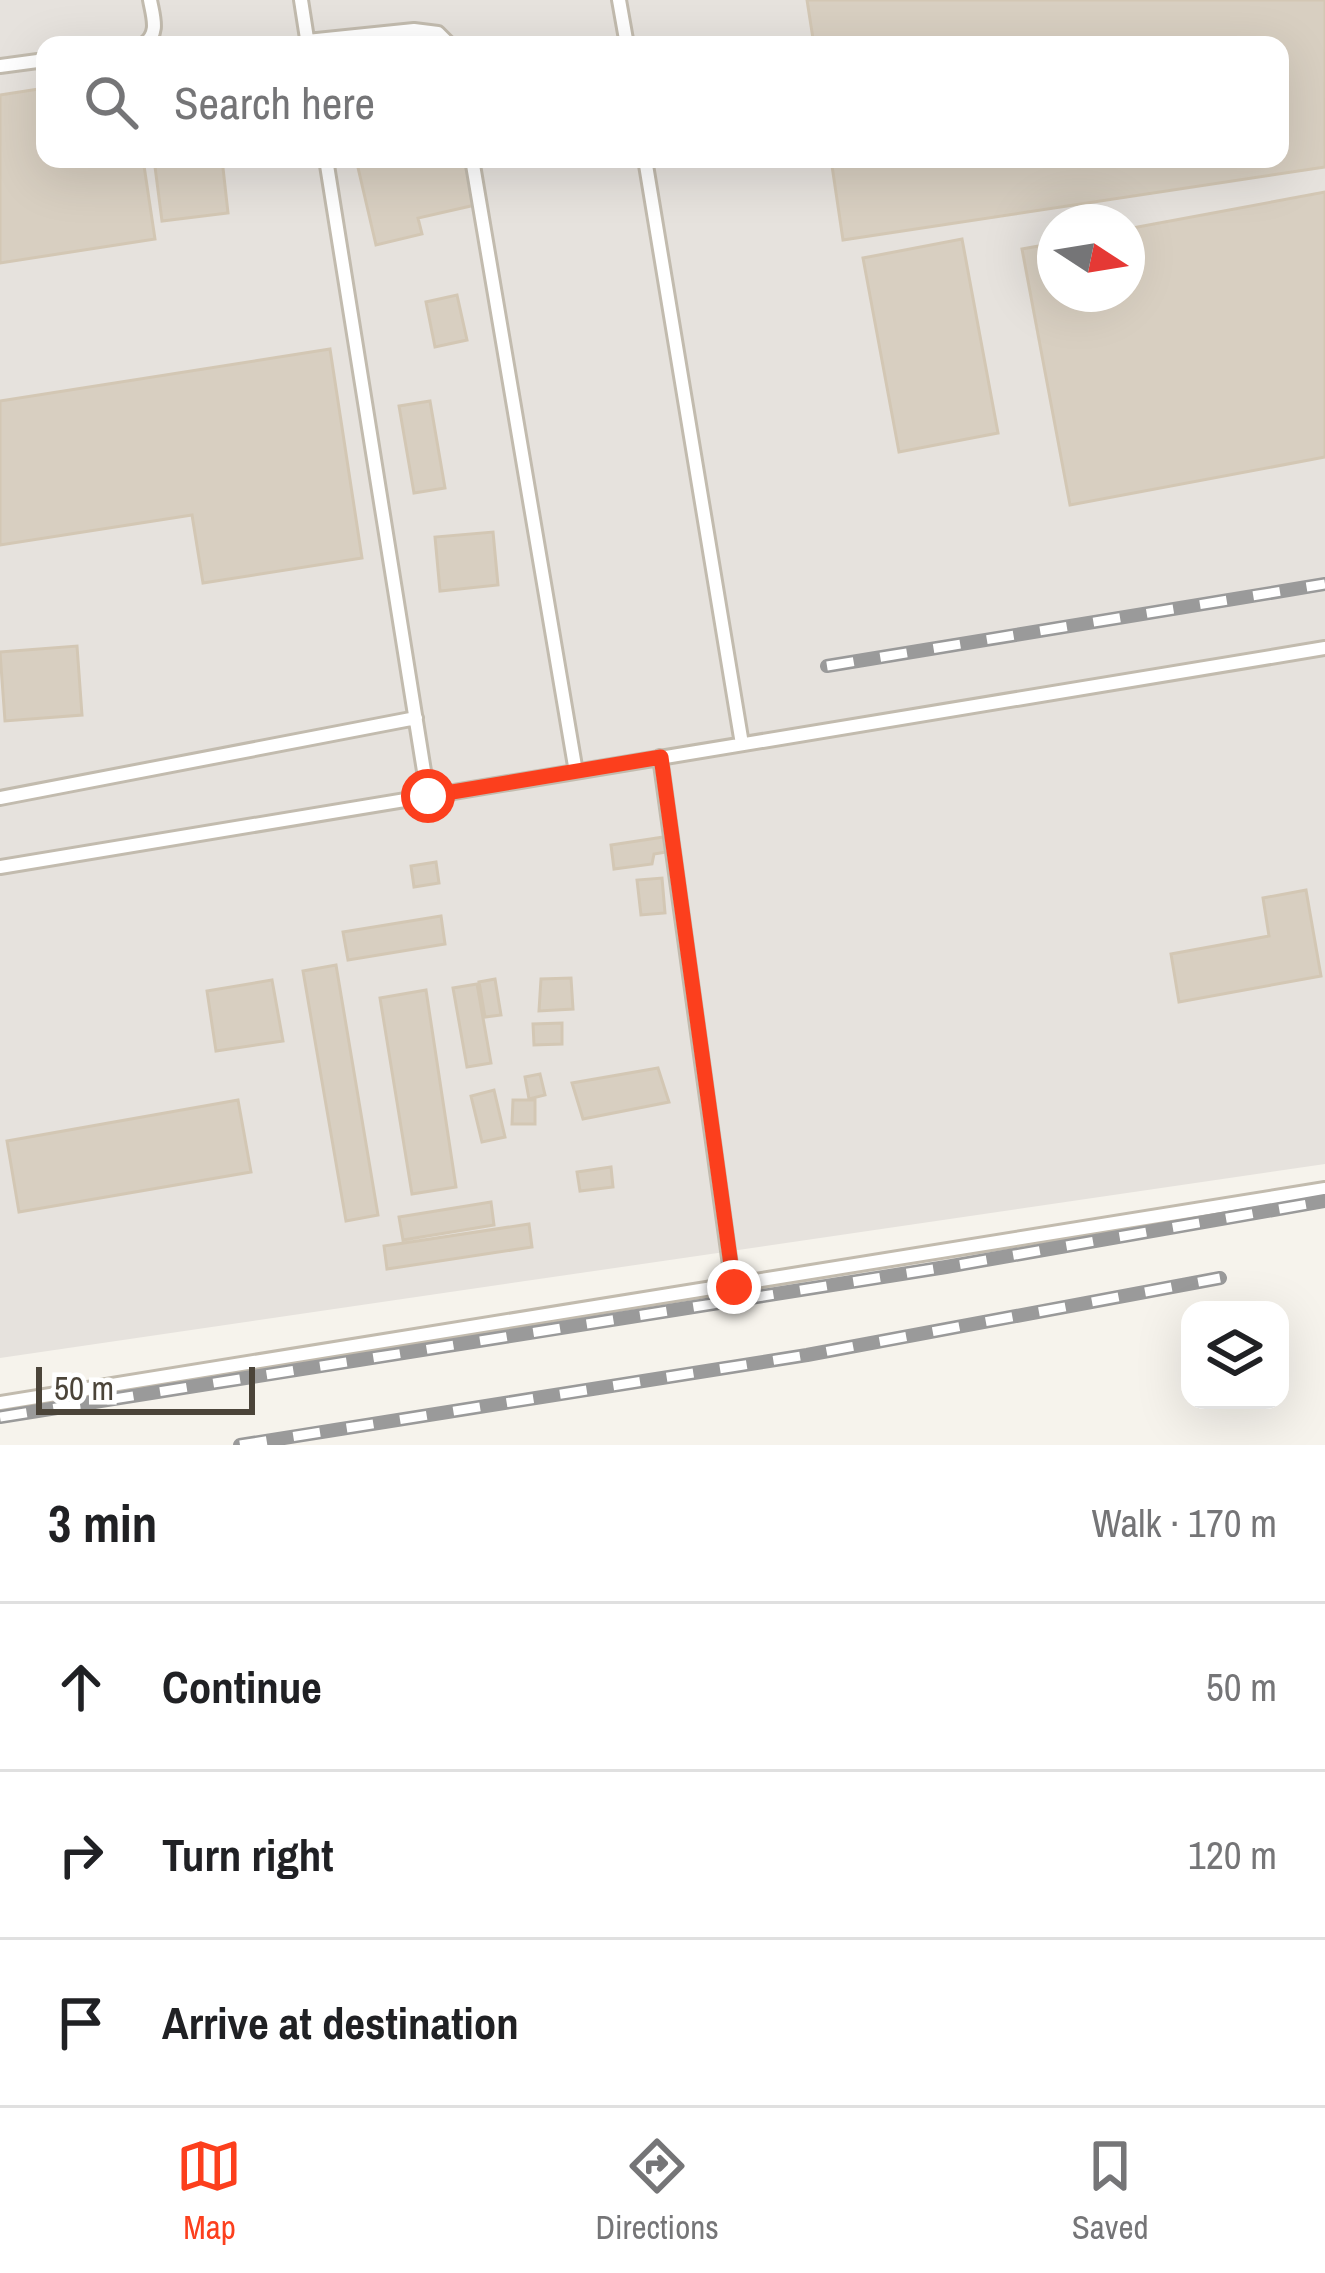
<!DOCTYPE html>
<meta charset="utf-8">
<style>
body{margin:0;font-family:"Archivo Narrow",sans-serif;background:#f2f2f2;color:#202124}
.controls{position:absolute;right:36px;bottom:36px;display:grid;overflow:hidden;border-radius:24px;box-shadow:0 12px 48px #0002}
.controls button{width:108px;height:108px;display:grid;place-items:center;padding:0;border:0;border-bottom:3px solid #e0e0e0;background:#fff;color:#202124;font:60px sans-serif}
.compass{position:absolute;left:1037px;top:204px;width:108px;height:108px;border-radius:50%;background:#fff;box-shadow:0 12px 48px #0002;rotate:102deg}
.scale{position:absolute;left:36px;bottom:30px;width:219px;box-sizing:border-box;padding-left:12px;border:6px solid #4b4439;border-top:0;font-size:33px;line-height:42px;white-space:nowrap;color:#4b4439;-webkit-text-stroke:9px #fff;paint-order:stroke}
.stop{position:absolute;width:36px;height:36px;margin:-27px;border:9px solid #fc3f1d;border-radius:50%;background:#fff}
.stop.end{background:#fc3f1d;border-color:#fff;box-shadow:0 3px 12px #0008}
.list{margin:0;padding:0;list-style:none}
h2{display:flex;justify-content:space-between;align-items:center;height:156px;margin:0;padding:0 48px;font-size:51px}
h2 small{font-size:39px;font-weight:400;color:#757577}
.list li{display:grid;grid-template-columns:78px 1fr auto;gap:36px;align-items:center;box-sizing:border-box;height:168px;padding:0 48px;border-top:3px solid #e0e0e0}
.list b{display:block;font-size:45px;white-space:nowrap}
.list em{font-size:39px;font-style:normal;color:#757577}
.icon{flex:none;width:66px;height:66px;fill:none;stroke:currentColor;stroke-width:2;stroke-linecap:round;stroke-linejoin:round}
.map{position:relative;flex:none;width:1325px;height:1445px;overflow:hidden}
.search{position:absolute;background:#fff;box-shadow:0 12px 48px #0002;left:36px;right:36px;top:36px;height:132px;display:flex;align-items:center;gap:30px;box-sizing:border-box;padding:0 42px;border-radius:24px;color:#757577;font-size:45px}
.sheet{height:660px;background:#fff}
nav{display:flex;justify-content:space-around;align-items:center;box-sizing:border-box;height:168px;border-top:3px solid #e0e0e0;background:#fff;font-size:33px;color:#757577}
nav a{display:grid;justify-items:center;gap:6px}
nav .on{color:#fc3f1d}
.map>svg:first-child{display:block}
.industrial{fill:#e6e2dd;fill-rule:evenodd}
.building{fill:#d8cfc1;stroke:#d3c7b4;stroke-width:3}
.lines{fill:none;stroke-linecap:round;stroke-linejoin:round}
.lane-casing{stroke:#c2bbae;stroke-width:18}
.lane{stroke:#fff;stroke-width:12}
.rail-casing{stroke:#9a9a9a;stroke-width:14}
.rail{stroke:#fff;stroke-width:9;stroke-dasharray:27;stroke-linecap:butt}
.route{stroke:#fc3f1d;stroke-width:15}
</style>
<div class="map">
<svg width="1325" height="1445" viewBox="0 0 1325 1445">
<rect width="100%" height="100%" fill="#f6f3ec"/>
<path class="industrial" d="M 0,0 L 1325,0 L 1325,1164 L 0,1358 ZM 45,45 L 1280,45 L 1280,159 L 45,159 ZM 1055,222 L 1127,222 L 1127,294 L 1055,294 Z"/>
<path class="building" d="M 807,0 L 1325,0 L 1325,167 L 843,240 L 831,159 L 1280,159 L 1280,45 L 814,45 Z
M 45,88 L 45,159 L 143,159 L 155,239 L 0,263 L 0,95 Z
M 154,159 L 222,159 L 228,213 L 162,221 Z
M 356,159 L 464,159 L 475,205 L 418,218 L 422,234 L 376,245 Z
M 1325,192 L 1325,457 L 1070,505 L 1022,249 L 1055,243 L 1055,294 L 1127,294 L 1127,229 Z
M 962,239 L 998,433 L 899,452 L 863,258 Z
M 457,295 L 467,340 L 435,347 L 426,302 Z
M 330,349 L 362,558 L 203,583 L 192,515 L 0,545 L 0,401 Z
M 430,401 L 445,488 L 414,493 L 399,406 Z
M 493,532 L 498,585 L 440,591 L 435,537 Z
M 77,646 L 82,715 L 5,721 L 0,652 Z
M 670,836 L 672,851 L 654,854 L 652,864 L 614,869 L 611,845 Z
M 436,862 L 439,883 L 414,887 L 411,866 Z
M 662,878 L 665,913 L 641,915 L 637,880 Z
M 1306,890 L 1321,976 L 1179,1002 L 1171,954 L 1269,936 L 1263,898 Z
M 441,916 L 445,944 L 348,960 L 343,932 Z
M 336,965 L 378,1215 L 346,1221 L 303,971 Z
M 571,978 L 573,1009 L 539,1011 L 541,979 Z
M 495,979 L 501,1015 L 485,1017 L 479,982 Z
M 272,980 L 283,1041 L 216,1051 L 207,991 Z
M 477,984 L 491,1063 L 467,1067 L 453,988 Z
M 426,990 L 456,1187 L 412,1194 L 380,998 Z
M 562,1023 L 562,1044 L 534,1045 L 533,1024 Z
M 658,1068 L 669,1102 L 583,1119 L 572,1083 Z
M 540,1074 L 545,1095 L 529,1099 L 525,1077 Z
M 494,1090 L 505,1137 L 482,1142 L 471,1096 Z
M 238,1100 L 251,1172 L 19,1212 L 7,1141 Z
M 513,1100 L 535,1100 L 535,1124 L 512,1124 Z
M 611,1167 L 613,1187 L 580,1191 L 577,1172 Z
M 491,1202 L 494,1225 L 403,1240 L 399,1217 Z
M 529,1224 L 532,1247 L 387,1269 L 384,1246 Z"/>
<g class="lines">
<defs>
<path id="lane" d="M 301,0 L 308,45
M 619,0 L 627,45
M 307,41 L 414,30 L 438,33 L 450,45
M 143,45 C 160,34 153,17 150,0
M 0,66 L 45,60
M 326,159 L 428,796
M 472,159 L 576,772
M 645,159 L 742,744
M 660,757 L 733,1287
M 0,798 L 416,718
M 0,867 L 1325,648
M 0,1403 L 1325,1189"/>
</defs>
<use href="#lane" class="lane-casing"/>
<use href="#lane" class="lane"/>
<defs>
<path id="rail" d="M 827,666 L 1325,584
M 0,1417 L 946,1267 L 1325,1201
M 240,1445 L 807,1355 L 1220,1278"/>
</defs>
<use href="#rail" class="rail-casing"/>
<use href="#rail" class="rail"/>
</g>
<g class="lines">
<path class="route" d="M 428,796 L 661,757 L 734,1287"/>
</g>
</svg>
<div class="controls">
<button><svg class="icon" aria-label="layers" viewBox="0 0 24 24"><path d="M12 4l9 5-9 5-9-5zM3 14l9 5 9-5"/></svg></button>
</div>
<svg class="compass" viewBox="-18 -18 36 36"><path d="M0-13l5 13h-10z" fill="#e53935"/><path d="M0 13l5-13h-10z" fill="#757577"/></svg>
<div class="scale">50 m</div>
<div class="stop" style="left:428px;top:796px"></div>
<div class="stop end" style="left:734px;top:1287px"></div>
<div class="search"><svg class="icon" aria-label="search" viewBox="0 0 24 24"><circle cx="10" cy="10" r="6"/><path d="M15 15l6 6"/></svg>Search here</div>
</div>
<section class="sheet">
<h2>3 min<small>Walk · 170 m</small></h2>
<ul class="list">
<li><svg class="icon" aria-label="ahead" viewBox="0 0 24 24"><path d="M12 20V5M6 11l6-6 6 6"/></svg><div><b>Continue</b></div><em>50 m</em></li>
<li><svg class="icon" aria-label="right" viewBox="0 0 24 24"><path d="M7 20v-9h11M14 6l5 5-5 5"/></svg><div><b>Turn right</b></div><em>120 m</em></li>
<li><svg class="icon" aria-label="arrive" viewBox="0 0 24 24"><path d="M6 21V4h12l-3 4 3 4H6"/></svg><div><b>Arrive at destination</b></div></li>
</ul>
</section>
<nav>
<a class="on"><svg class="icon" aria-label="map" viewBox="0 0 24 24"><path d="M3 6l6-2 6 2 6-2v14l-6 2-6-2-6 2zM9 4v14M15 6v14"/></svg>Map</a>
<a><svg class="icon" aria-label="directions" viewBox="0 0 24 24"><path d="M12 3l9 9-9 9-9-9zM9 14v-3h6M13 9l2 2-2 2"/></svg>Directions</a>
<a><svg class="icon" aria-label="saved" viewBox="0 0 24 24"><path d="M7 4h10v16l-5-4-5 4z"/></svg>Saved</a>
</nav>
